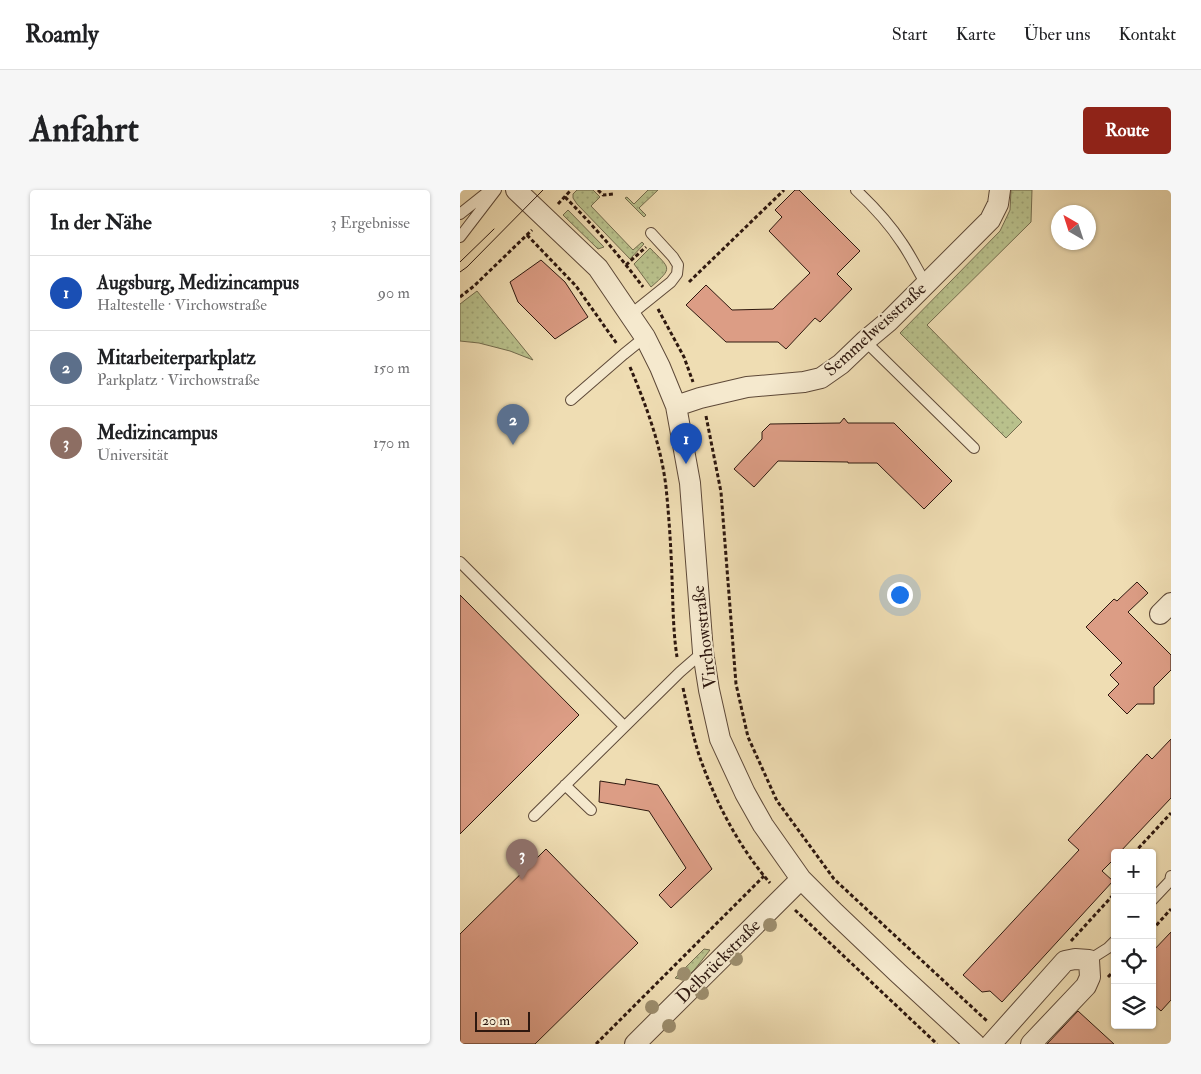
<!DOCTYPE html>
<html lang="de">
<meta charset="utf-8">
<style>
body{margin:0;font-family:"IM FELL Double Pica",serif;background:#f6f6f6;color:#202124}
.controls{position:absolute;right:15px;bottom:15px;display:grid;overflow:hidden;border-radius:5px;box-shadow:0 1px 4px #0004}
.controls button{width:45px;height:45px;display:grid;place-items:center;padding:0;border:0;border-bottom:1px solid #e0e0e0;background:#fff;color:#202124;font:25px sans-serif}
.compass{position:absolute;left:591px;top:15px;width:45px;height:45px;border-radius:50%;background:#fff;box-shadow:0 1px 4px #0004;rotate:321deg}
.scale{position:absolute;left:15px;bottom:12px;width:55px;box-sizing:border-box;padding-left:5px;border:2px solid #2e180f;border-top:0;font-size:14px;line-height:18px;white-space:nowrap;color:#2e180f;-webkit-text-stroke:4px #f5e9ce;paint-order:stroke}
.you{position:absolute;left:439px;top:404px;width:18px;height:18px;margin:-12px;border:4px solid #fff;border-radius:50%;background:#1a73e8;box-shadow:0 0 0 8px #1a73e833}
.badge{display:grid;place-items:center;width:32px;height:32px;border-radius:50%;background:#8f2418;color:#fff;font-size:16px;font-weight:700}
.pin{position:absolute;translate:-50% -41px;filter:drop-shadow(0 1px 2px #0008)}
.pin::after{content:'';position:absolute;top:26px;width:18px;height:15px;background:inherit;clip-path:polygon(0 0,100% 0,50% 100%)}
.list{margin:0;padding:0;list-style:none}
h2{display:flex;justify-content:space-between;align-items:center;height:65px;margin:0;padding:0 20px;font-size:21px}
h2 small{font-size:16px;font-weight:400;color:#757577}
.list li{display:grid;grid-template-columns:32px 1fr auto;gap:15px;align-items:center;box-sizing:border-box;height:75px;padding:0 20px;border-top:1px solid #e0e0e0}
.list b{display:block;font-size:19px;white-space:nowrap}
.list p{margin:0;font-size:16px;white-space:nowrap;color:#757577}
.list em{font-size:16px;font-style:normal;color:#757577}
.icon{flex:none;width:28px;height:28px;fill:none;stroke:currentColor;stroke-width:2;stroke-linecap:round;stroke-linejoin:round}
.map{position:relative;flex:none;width:711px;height:854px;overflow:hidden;border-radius:5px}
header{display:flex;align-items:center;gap:30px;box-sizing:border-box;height:70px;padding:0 25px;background:#fff;border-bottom:1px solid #e0e0e0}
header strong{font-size:24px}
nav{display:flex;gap:28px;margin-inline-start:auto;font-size:18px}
.intro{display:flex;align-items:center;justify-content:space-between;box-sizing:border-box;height:120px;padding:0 30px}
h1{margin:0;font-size:35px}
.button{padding:12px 22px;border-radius:5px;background:#8f2418;color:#fff;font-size:18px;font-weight:700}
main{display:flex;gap:30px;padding:0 30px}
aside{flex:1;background:#fff;border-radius:5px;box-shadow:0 1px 4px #0004}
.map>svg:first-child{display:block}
.grass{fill:url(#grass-dots);stroke:#746c4e}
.building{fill:#dc9d85;stroke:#2e180f}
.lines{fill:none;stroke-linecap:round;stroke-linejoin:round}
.lane-casing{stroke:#5e4938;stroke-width:12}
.street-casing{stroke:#5e4938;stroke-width:22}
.path{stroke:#2e180f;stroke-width:3;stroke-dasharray:4 2.5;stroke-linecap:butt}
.lane{stroke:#f5e9ce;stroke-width:10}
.street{stroke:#f5e9ce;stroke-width:20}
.tram{stroke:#2e180f;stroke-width:1}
.tree{fill:#9c8d6d}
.labels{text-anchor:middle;stroke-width:4;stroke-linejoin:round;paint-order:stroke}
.street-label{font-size:18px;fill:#2e180f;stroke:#f5e9ce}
</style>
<header>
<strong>Roamly</strong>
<nav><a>Start</a><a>Karte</a><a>Über uns</a><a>Kontakt</a></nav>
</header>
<div class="intro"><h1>Anfahrt</h1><a class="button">Route</a></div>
<main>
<aside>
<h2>In der Nähe<small>3 Ergebnisse</small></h2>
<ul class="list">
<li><span class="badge" style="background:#1a4fb4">1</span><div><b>Augsburg, Medizincampus</b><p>Haltestelle · Virchowstraße</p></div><em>90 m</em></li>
<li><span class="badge" style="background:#5c6f8a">2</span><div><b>Mitarbeiterparkplatz</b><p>Parkplatz · Virchowstraße</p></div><em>150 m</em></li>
<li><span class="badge" style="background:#8d6e63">3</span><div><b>Medizincampus</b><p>Universität</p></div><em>170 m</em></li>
</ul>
</aside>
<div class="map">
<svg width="711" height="854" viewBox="0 0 711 854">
<defs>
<pattern id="grass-dots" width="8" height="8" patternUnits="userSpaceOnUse" patternTransform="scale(1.25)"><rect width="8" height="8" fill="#b9c18c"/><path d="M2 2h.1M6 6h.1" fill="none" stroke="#9fa578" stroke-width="1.8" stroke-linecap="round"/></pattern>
</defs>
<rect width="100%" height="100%" fill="#efddb3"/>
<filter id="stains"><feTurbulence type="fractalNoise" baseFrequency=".004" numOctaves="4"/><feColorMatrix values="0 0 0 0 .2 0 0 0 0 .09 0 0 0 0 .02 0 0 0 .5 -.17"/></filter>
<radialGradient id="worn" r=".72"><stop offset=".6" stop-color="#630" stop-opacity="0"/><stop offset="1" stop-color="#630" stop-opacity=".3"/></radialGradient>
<path class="grass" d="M 117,0 L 133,0 L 140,7 L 131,16 L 173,60 L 182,52 L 184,54 L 170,69 L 117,14 L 113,8 L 113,4 Z
M 188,0 L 198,0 L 179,18 L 186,25 L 184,27 L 165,8 L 167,7 L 174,14 Z
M 551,0 L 572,0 L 571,32 L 467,135 L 562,232 L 546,248 L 440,143 L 540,41 L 550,20 Z
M 108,20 L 144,57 L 138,59 L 103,25 Z
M 190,58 C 210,79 214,77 191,97 L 174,74 Z
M 17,101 L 73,170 L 50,161 L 19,153 L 0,151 L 0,114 Z
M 244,759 L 250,760 L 235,779 L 225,790 L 215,788 Z"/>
<path class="building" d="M 335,0 L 339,0 L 400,61 L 377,84 L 392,99 L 360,132 L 355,128 L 326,159 L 318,152 L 266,152 L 226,115 L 246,95 L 272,120 L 313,119 L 350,83 L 309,41 L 322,27 L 315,20 Z
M 81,70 L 105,92 L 128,127 L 95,149 L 58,112 L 50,92 Z
M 384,228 L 388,233 L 434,233 L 492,291 L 464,319 L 417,273 L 388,273 L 388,272 L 318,271 L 294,297 L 274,279 L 302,249 L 302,242 L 310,234 L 380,233 Z
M 677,392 L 688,403 L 668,422 L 711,465 L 711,480 L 694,497 L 694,514 L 677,514 L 667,524 L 648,505 L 659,494 L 650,485 L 662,473 L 626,437 L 654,409 L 657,411 Z
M 0,405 L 119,525 L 0,644 Z
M 711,549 L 711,608 L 659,663 L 655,663 L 655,668 L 642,681 L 653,691 L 542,812 L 530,801 L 522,802 L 503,785 L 619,660 L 608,650 L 687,564 L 692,569 Z
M 166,589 L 198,595 L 252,679 L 211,718 L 199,705 L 226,678 L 189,621 L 139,612 L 140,591 L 165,595 Z
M 86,659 L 178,753 L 75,854 L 0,854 L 0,744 Z
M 711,742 L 711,810 L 701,821 L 692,813 L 692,762 Z
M 618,821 L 654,854 L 587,854 Z"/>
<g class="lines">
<defs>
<path id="lane" d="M 396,0 C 413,16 429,33 442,53 C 451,66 458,81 466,94
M 0,24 L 30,0
M 0,47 L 36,0
M 170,125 L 211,92 L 217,84 L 218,75 L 213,67 L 191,43
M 405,151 L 514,258
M 111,210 L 164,164 L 185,147
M 0,372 L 164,536
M 105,595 L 131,620
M 74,626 L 220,482 L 243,462
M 692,710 L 710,691 L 711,686
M 629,770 L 648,758 L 655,751"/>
<path id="street" d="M 56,0 L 138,78 L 185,147 L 200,177 L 216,216 L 230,293 L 243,462 L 249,500 L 260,549 L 285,603 L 303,635 L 341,689 L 375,723 L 438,783 L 515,854
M 216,216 L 240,208 L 287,197 L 344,192 L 361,188 L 381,174 L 405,151 L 429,131 L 530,30 L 538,14 L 540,0
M 700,424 L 711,413
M 175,854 L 341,689
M 531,854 L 605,771 L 615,769 L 629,770 L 630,787 L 626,796 L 571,854"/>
</defs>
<use href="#lane" class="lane-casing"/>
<use href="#street" class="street-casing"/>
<path class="path" d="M 138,0 L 143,5 L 154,4
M 105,7 C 133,35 159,65 183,97
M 98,14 L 111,0
M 67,45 L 116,96 L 157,154
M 166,75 L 186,57
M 229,92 L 324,0
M 0,107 L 14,96 L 72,40
M 198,119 L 224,167 L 233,192
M 170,177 C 186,215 201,255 206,297 C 209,327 211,357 212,388 C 213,414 213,441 217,467
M 246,226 L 261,302 L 276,494 L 288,547 L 317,611 L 374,689 L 528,832
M 223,498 C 228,520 232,543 239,565 C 255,611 278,656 310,693
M 674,663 L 711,623
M 335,720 L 477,854
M 692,740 L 711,719
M 611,751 L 655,703
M 648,787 L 655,780
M 136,854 L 304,686"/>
<use href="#lane" class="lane"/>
<use href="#street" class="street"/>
<path class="tram" d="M 0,72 L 34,39
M 0,82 L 7,77 L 83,0"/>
</g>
<g class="tree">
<circle cx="310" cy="735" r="7"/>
<circle cx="276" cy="769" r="7"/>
<circle cx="224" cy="784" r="7"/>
<circle cx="242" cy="803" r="7"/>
<circle cx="192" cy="817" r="7"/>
<circle cx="209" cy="836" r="7"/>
</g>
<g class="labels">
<g class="street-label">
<text transform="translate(415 139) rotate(-42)" y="6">Semmelweisstraße</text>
<text transform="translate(244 447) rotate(-97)" y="6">Virchowstraße</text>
<text transform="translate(258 771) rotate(-45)" y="6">Delbrückstraße</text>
</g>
</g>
<rect width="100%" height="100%" filter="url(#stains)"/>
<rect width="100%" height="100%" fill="url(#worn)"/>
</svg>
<div class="controls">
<button>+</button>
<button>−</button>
<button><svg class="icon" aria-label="locate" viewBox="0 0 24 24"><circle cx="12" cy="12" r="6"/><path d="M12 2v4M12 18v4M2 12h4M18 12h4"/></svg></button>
<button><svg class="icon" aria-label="layers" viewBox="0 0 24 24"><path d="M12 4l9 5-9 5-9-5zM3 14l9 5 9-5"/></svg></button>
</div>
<svg class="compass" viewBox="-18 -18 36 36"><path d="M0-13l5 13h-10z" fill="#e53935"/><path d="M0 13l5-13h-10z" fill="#757577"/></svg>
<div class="scale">20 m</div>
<div class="you"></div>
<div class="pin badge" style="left:226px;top:274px;background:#1a4fb4">1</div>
<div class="pin badge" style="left:53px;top:255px;background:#5c6f8a">2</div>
<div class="pin badge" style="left:62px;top:690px;background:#8d6e63">3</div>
</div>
</main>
